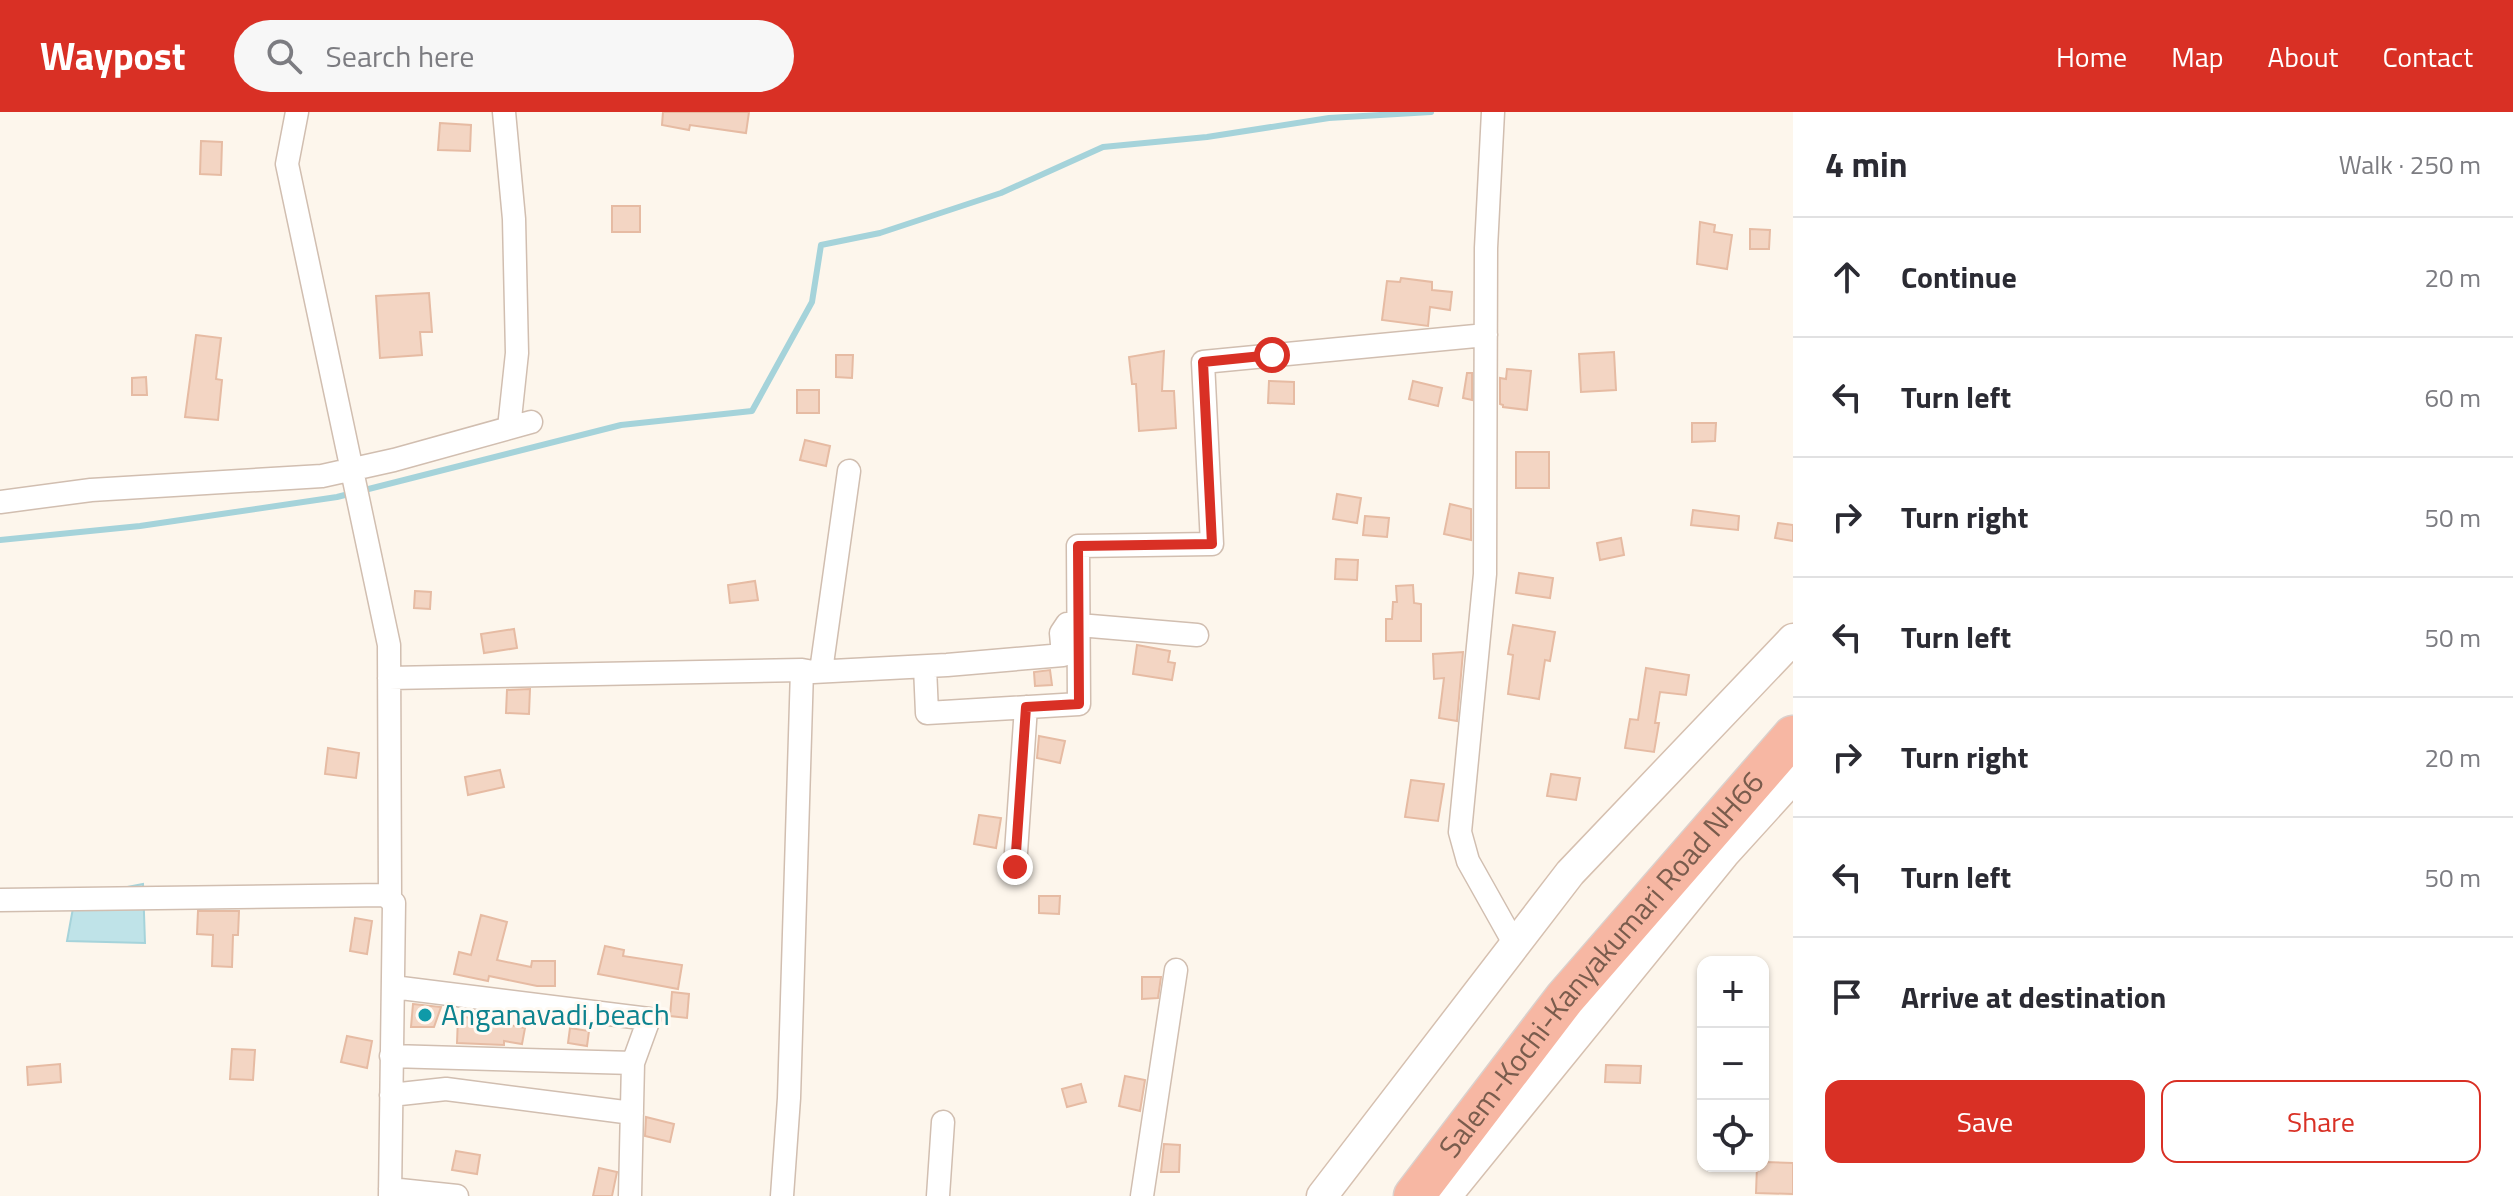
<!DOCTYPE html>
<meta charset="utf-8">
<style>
body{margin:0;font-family:"Titillium Web",sans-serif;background:#f7f7f7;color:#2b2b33}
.controls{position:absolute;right:24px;bottom:24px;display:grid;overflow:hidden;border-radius:16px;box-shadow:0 2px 6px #0004}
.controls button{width:72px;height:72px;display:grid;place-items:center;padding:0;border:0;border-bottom:2px solid #e1e1e2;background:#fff;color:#2b2b33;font:40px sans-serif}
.stop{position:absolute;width:24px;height:24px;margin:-18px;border:6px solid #d93025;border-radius:50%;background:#fff}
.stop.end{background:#d93025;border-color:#fff;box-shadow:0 2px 8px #0008}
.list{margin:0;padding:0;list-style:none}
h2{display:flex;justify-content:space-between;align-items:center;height:104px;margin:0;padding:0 32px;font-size:34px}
h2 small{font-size:26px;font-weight:400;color:#7c7c81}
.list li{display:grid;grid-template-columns:52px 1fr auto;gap:24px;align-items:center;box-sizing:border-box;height:120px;padding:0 32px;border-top:2px solid #e1e1e2}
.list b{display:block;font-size:30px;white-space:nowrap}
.list em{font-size:26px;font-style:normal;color:#7c7c81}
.actions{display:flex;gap:16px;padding:24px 32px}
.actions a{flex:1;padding:18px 0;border:2px solid #d93025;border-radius:16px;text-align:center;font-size:28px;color:#d93025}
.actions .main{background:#d93025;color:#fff}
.icon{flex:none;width:44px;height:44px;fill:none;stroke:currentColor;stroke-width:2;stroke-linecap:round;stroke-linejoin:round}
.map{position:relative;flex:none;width:1793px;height:1084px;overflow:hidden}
header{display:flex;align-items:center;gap:48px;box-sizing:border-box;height:112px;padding:0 40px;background:#d93025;color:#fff}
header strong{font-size:38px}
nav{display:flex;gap:44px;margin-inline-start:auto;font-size:28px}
.search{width:560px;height:72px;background:#f7f7f7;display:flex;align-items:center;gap:20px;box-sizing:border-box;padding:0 28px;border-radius:44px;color:#7c7c81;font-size:30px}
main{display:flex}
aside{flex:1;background:#fff}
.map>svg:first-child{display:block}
.water{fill:#bfe3e8;stroke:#a5d3da;stroke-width:2}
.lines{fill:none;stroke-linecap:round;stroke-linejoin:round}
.stream{stroke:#a5d3da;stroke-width:6}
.building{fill:#f3d5c3;stroke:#e6bba3;stroke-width:2}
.street-casing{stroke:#d1beb0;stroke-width:25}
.secondary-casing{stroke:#d6c0b0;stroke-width:33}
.highway-casing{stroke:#dad1cd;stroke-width:43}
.street{stroke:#fff;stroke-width:22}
.secondary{stroke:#fff;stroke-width:30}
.highway{stroke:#f7b7a3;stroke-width:40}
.route{stroke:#d93025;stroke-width:10}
.culture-dot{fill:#0f9aa8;stroke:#fffaf3;stroke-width:3}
.labels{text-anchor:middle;stroke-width:6;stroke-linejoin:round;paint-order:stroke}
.street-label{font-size:30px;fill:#7a5c4d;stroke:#fffaf3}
.culture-label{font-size:30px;fill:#0d838f;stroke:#fffaf3;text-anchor:start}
</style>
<header>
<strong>Waypost</strong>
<div class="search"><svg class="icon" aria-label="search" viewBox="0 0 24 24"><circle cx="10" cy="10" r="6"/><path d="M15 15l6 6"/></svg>Search here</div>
<nav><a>Home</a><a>Map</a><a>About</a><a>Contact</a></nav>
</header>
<main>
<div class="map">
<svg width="1793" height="1084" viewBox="0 0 1793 1084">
<rect width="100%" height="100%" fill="#fdf6ec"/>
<path class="water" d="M 143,772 L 145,831 L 67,829 L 75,785 Z"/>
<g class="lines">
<path class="stream" d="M 0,428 L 140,414 L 337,385 L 621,313 L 752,299 L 812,190 L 821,133 L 880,121 L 1001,81 L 1103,35 L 1207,25 L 1329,6 L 1431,0"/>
</g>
<path class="building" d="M 663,0 L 749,0 L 746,21 L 690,13 L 689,18 L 662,13 Z
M 440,11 L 471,13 L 470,39 L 438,38 Z
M 201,29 L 222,30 L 221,63 L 200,62 Z
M 612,94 L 640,94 L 640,120 L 612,120 Z
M 1700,110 L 1715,113 L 1714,120 L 1732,123 L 1727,157 L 1697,152 Z
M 1750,117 L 1770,118 L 1769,137 L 1750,137 Z
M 1401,166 L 1432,170 L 1432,178 L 1452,180 L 1450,198 L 1430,195 L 1428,214 L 1382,208 L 1387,169 L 1400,170 Z
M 429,181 L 432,220 L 420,220 L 422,243 L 380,246 L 376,184 Z
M 196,223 L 221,226 L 216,267 L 222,268 L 218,308 L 185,305 Z
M 1164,239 L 1162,279 L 1174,279 L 1176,316 L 1139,319 L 1136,272 L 1132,272 L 1129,245 Z
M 1614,240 L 1616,278 L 1581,280 L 1579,242 Z
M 836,243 L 853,243 L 852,266 L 836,265 Z
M 1507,257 L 1531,259 L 1527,298 L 1503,295 L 1503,293 L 1500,292 L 1500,266 L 1506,267 Z
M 1467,261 L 1472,261 L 1472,288 L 1463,286 Z
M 146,265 L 147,283 L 132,283 L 132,266 Z
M 1269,269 L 1294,270 L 1294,292 L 1268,291 Z
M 1413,269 L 1442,276 L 1438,294 L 1409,287 Z
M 797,278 L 819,278 L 819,301 L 797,301 Z
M 1692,311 L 1716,311 L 1715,329 L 1692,330 Z
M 805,328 L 830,334 L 826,354 L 800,348 Z
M 1516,340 L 1549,340 L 1549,376 L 1516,376 Z
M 1337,382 L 1361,386 L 1357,411 L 1333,407 Z
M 1450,392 L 1471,397 L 1471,428 L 1444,422 Z
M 1693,398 L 1739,404 L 1738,418 L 1691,413 Z
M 1365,404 L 1389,406 L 1387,425 L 1363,423 Z
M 1778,411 L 1793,413 L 1793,429 L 1775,426 Z
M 1621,426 L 1624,443 L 1600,448 L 1597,431 Z
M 1336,447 L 1358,448 L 1357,468 L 1335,467 Z
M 1519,461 L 1553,466 L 1550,486 L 1516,481 Z
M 755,469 L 758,488 L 730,491 L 728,473 Z
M 1413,473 L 1414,491 L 1421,492 L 1421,529 L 1386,529 L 1386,507 L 1392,507 L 1393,490 L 1397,490 L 1396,474 Z
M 415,479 L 431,480 L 430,497 L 414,496 Z
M 1513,513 L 1555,520 L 1550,549 L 1545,548 L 1539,587 L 1508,582 L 1513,543 L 1508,542 Z
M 514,517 L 517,536 L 484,541 L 481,522 Z
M 1137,533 L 1170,539 L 1168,550 L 1175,551 L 1172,568 L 1133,562 Z
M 1463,540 L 1457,609 L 1439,606 L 1444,566 L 1434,567 L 1433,542 Z
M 1646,556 L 1689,563 L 1686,583 L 1660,580 L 1655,611 L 1659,611 L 1654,640 L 1625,636 L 1630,607 L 1638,608 Z
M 1050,558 L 1052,573 L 1035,574 L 1034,560 Z
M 530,577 L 529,602 L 506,601 L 507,578 Z
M 1039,624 L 1065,629 L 1060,651 L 1037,646 Z
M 328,636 L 359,641 L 356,666 L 325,662 Z
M 500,658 L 504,675 L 468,683 L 465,665 Z
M 1551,662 L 1580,666 L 1576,688 L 1547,684 Z
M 1411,668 L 1444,672 L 1438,709 L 1405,705 Z
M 979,703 L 1001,706 L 996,736 L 974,732 Z
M 1039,784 L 1060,784 L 1059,802 L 1039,801 Z
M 198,799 L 239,799 L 238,823 L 233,823 L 232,855 L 212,854 L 213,823 L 197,822 Z
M 481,803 L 507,810 L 497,848 L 531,855 L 532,849 L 555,849 L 555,874 L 537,874 L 489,864 L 488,869 L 454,862 L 459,840 L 471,843 Z
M 355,806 L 372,809 L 367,842 L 350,839 Z
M 605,834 L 624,838 L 623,844 L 682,853 L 678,877 L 598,862 Z
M 1142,865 L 1161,865 L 1158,886 L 1142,887 Z
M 672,880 L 689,882 L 687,906 L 670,904 Z
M 413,892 L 441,895 L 434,915 L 411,915 Z
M 458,905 L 505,907 L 504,912 L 525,916 L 522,932 L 504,929 L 504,933 L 457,931 Z
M 570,916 L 589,919 L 587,934 L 568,931 Z
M 347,924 L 372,929 L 367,956 L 341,950 Z
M 232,937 L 255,938 L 253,968 L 230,967 Z
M 60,952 L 61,970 L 28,973 L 27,955 Z
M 1606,953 L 1641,954 L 1640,971 L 1605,970 Z
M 1125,964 L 1145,968 L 1140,999 L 1119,994 Z
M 1081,972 L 1086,990 L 1067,995 L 1062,977 Z
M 646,1005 L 674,1012 L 670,1030 L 645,1024 Z
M 1164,1032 L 1180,1033 L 1179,1060 L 1161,1060 Z
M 456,1039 L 480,1043 L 477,1062 L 452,1058 Z
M 1763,1050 L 1793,1051 L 1793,1082 L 1756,1081 L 1757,1054 L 1763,1054 Z
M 599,1056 L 617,1060 L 612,1084 L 593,1084 Z"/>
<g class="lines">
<defs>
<path id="street" d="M 297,0 L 287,52 L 389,533 L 390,786
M 504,0 L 514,107 L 517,241 L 509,316
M 1493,0 L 1486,136 L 1485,462 L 1460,720 L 1468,749 L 1514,831
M 0,390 L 91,378 L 322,364 L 394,348 L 531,310
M 925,555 L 927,601 L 1079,592 L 1078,434 L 1212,432 L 1203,250 L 1486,223
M 821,559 L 849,359
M 389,566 L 802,558
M 1015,755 L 1026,595
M 0,788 L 385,783 L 394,791 L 390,1084
M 393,875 L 649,907 L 633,951 L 630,1084
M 391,944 L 633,951
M 391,983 L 446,977 L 632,1001
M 390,1077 L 457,1084
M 782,1084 L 789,986 L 802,558 L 813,560 L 947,553 L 1063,543 L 1061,521 L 1067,512 L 1197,523
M 938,1084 L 943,1010
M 1142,1084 L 1176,858"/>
<path id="secondary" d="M 1322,1084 L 1570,761 L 1793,527
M 1446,1084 L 1724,742 L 1793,666"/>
<g id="highway">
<path id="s1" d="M 1414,1084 L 1565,886 L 1793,624"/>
</g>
</defs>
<use href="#street" class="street-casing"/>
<use href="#secondary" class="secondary-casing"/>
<use href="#highway" class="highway-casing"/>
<use href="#street" class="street"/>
<use href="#secondary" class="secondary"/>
<use href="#highway" class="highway"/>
</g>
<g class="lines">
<path class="route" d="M 1015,755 L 1026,595 L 1079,592 L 1078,434 L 1212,432 L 1203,250 L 1272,243"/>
</g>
<circle class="culture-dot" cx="425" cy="903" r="8"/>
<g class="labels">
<g class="street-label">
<text dy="10" stroke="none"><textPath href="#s1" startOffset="298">Salem-Kochi-Kanyakumari Road NH66</textPath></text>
</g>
<g class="culture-label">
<text x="441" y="913">Anganavadi,beach</text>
</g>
</g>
</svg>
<div class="controls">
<button>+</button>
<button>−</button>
<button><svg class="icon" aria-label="locate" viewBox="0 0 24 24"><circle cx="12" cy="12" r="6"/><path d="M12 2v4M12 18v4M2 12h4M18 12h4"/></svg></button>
</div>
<div class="stop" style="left:1272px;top:243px"></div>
<div class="stop end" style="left:1015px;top:755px"></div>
</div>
<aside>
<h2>4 min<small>Walk · 250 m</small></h2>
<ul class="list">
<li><svg class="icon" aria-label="ahead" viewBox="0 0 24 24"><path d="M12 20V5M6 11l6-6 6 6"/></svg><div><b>Continue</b></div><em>20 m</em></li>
<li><svg class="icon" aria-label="left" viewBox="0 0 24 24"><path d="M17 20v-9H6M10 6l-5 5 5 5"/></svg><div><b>Turn left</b></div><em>60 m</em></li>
<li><svg class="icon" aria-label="right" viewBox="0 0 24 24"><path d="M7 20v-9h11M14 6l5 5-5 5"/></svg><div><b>Turn right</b></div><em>50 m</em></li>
<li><svg class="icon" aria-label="left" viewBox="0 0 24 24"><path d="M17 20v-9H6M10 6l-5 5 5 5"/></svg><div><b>Turn left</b></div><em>50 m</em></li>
<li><svg class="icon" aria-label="right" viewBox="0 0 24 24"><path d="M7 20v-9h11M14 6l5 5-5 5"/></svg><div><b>Turn right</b></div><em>20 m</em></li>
<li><svg class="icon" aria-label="left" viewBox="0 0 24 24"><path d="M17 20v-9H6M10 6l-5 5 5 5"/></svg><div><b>Turn left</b></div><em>50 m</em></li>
<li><svg class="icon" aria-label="arrive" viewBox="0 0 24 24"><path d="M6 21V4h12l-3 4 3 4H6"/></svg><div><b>Arrive at destination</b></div></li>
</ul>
<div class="actions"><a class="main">Save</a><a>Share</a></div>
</aside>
</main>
